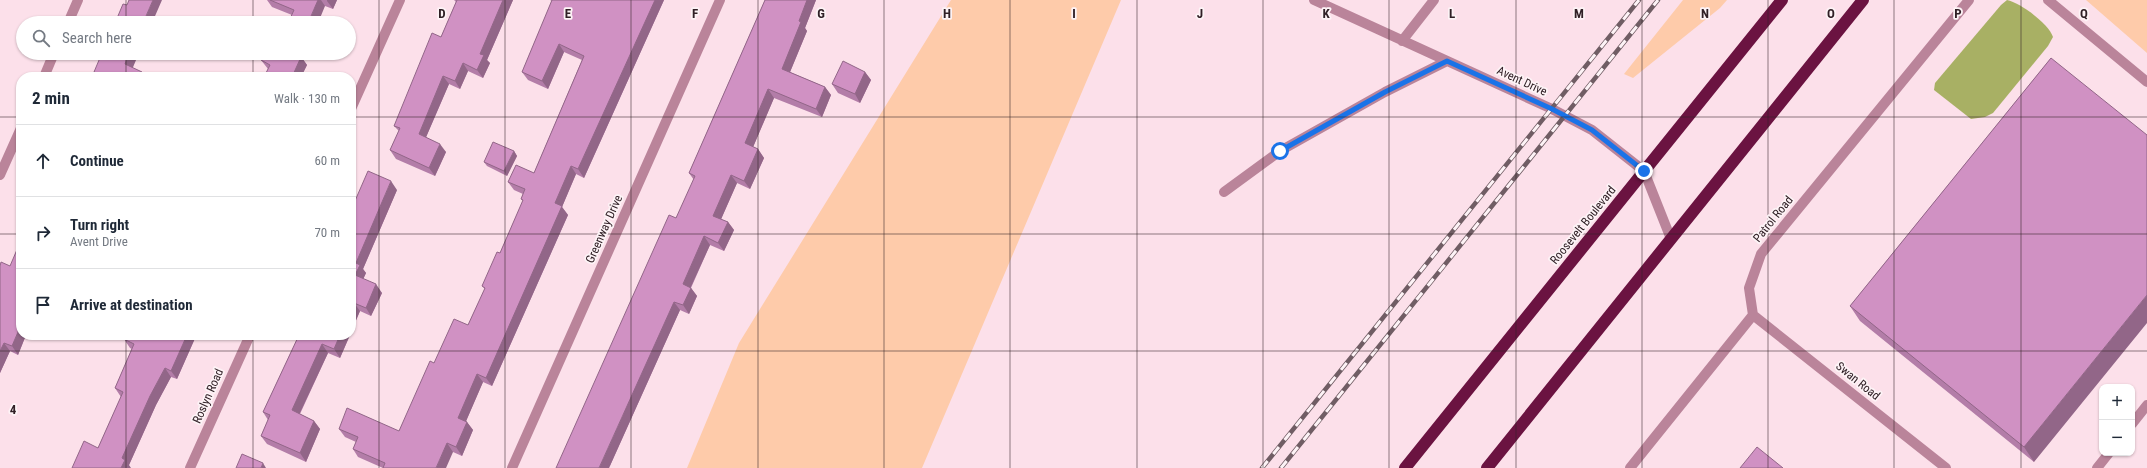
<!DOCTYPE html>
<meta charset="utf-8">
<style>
body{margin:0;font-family:"Roboto Condensed",sans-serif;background:#f6f6f7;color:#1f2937}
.controls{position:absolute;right:12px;bottom:12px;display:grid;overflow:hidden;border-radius:8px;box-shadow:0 1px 3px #0004}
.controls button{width:36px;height:36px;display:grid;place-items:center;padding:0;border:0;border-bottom:1px solid #e0e1e3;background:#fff;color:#1f2937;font:20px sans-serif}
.stop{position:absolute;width:12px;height:12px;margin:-9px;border:3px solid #1a73e8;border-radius:50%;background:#fff}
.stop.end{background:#1a73e8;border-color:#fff;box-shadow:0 1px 4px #0008}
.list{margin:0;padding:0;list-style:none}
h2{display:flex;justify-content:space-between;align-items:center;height:52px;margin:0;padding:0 16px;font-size:17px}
h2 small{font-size:13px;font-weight:400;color:#747a83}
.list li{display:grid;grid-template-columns:26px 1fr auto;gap:12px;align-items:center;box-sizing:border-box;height:72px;padding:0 16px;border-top:1px solid #e0e1e3}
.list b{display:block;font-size:15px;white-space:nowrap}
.list p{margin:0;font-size:13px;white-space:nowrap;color:#747a83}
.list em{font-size:13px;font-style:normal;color:#747a83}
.icon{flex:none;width:22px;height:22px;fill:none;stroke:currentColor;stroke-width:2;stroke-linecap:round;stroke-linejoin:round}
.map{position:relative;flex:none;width:2147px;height:468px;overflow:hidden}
.search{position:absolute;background:#fff;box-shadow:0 1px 3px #0004;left:16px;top:16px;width:340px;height:44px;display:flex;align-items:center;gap:10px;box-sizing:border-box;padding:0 14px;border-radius:22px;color:#747a83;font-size:15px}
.panel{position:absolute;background:#fff;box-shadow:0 1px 3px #0004;left:16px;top:72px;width:340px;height:268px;border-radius:16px}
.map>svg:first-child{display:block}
.green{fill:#fecbaa}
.water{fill:#a8b064}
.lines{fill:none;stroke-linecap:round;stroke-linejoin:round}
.minor{stroke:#ba849a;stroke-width:10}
.highway{stroke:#6b1341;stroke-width:12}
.rail-casing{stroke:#705d64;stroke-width:4.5}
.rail{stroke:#fdf3f6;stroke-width:3;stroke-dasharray:9;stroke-linecap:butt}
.wall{fill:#b37da8}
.shaded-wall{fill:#926688}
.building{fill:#d091c3;stroke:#926688}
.route{stroke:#1a73e8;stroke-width:5}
.grid{fill:none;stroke:#302026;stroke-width:1;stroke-opacity:0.55}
.labels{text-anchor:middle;stroke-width:3.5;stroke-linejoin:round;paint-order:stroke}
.street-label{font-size:12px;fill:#302026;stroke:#fdf3f6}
.grid-label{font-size:13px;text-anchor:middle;font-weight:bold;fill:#302026;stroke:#fdf3f6;stroke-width:3.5;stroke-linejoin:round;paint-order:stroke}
</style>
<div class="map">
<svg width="2147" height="468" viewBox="0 0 2147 468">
<rect width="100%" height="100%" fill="#fce0ea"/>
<path class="green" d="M 951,0 L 1121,0 L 922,468 L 687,468 L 739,343 Z
M 1683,0 L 1727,0 L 1720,8 L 1633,78 L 1624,74 Z
M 2086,0 L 2147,0 L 2147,53 Z"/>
<path class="water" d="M 2007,0 C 2021,3 2049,24 2053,37 L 2048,46 L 1993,113 L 1985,117 L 1971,119 L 1934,90 L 1935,83 L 2001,5 Z"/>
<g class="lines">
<path class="minor" d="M 1314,0 L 1552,109 L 1592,130 L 1644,171 L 1671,239
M 2048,0 L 2147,82
M 68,23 L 78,0
M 1402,41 L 1434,0
M 44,77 L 54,53
M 351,109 L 400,0
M 0,175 L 21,128
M 1224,192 L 1280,151 L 1385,92 L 1447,61
M 1753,315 L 1946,468
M 2132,424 L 2147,405
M 190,468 L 250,335
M 512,468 L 720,0
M 1630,468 L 1753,315 L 1749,288 L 1761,254 L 1969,0
M 2097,468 L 2109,453"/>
<path class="highway" d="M 1405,468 L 1782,0
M 1487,468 L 1863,0"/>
<defs>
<path id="rail" d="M 1262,468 L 1639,0
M 1281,468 L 1658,0"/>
</defs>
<use href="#rail" class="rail-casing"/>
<use href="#rail" class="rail"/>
</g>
<path class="wall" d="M 267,0 L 337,0 L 333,9 L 325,6 L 292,15 L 272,7 Z
M 454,0 L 513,0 L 487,60 L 490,63 L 483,78 L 468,71 L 460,89 L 449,84 L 426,137 L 446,152 L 435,176 L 396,159 L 390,150 L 399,131 L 394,126 L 441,37 L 456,2 Z
M 550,0 L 664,0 L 584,178 L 576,174 L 562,207 L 568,215 L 492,386 L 483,382 L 466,421 L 473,430 L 462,456 L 453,452 L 383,468 L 358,457 L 353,449 L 356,442 L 345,437 L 339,429 L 399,431 L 434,363 L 468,325 L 485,289 L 482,286 L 500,253 L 523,201 L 521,199 L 523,194 L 514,190 L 508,182 L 534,173 L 582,60 L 564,52 L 548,89 L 528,80 L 522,72 L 552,1 Z
M 765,0 L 816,0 L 805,28 L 807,31 L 790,72 L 825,87 L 831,95 L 822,117 L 774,98 L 753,147 L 758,149 L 764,158 L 750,189 L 737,183 L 721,219 L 728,222 L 734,230 L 724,251 L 710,245 L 691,288 L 697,296 L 689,314 L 680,310 L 609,468 L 676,218 L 694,180 L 689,173 Z
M 302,58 L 307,65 L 301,77 L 264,77 L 268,69 L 261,60 Z
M 2051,58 L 2034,462 L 1860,321 L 1850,306 Z
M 865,72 L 871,80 L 860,103 L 838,93 L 832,84 Z
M 514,151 L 517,156 L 507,176 L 487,166 L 484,162 Z
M 397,190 L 363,269 L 366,273 L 363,279 L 382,293 L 371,316 L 360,311 L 351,332 L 351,210 Z
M 0,266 L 10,266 L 21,335 L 26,335 L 18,355 L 10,351 L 0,373 Z
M 126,335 L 196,335 L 196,336 L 177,379 L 171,377 L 156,405 L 129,465 L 98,448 L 121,397 L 115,388 L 132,349 L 130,348 L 124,339 Z
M 299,335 L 350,335 L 340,358 L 328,353 L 300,414 L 314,421 L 320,429 L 306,462 L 267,444 L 261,436 L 268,420 L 263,412 Z"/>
<path class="shaded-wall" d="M 153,0 L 162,0 L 152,23 L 143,23 Z
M 318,0 L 321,0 L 325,6 L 318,23 L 308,23 Z
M 327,0 L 337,0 L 333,9 L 327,1 Z
M 503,0 L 513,0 L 487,60 L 490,63 L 483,78 L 477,70 L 480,54 Z
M 655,0 L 664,0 L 584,178 L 578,169 Z
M 807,0 L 816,0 L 805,28 L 807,31 L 788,77 L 782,69 L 799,21 Z
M 559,44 L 564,52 L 548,89 L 542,81 Z
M 129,53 L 139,53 L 131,72 L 125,64 Z
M 295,53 L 305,53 L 302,58 L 307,65 L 301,77 L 292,77 Z
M 463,63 L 468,71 L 460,89 L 455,81 Z
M 142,72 L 145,77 L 139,77 Z
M 865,72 L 871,80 L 860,103 L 855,94 Z
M 443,76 L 449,84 L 424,142 L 419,134 Z
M 825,87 L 831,95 L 822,117 L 816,109 Z
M 768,89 L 774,98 L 751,152 L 745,143 Z
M 440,144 L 446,152 L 435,176 L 429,168 Z
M 758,149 L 764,158 L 750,189 L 744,181 Z
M 514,151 L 517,156 L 507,176 L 504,171 Z
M 571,166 L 576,174 L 562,207 L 568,215 L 492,386 L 486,378 L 555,203 Z
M 731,175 L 737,183 L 719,224 L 713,216 Z
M 391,181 L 397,190 L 363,269 L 366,273 L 361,284 L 355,275 L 356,263 Z
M 728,222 L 734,230 L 724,251 L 718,243 Z
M 704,236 L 710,245 L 688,293 L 683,284 Z
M 376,284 L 382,293 L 371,316 L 366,308 Z
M 691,288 L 697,296 L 689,314 L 683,305 Z
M 2147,295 L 2147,323 L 2034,462 L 2024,447 Z
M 674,302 L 680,310 L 609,468 L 599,468 Z
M 354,303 L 360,311 L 351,332 L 351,310 Z
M 21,325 L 21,335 L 26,335 L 18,355 L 12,346 Z
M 187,335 L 196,335 L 196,336 L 177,379 L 171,371 Z
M 340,335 L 350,335 L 340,358 L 334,349 Z
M 4,343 L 10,351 L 0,373 L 0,351 Z
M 322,344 L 328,353 L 297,419 L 292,410 Z
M 165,368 L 171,377 L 156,405 L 129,465 L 131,468 L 121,468 L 122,458 L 150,396 Z
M 477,374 L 483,382 L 464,426 L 458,418 Z
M 314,421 L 320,429 L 306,462 L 300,453 Z
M 467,422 L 473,430 L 462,456 L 456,447 Z
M 447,443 L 453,452 L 446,468 L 436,468 Z
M 263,463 L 266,468 L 261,468 Z"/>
<path class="building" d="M 129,0 L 153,0 L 143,23 L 115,23 L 123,4 L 127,5 Z
M 270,0 L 318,0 L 308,23 L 288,23 L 294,10 Z
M 457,0 L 503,0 L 480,54 L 484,55 L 477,70 L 463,63 L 455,81 L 443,76 L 419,134 L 440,144 L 429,168 L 390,150 L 400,128 L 394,126 L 432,33 L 441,37 Z
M 552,0 L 655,0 L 578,169 L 571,166 L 555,203 L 562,206 L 486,378 L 477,374 L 458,418 L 467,422 L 456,447 L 447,443 L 436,468 L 383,468 L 385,463 L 353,449 L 358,437 L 339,429 L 347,408 L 399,431 L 430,361 L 434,363 L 454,319 L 468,325 L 485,288 L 482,286 L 497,252 L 500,253 L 523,200 L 521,199 L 525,189 L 508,182 L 516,165 L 534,173 L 584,56 L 559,44 L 542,81 L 522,72 Z
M 765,0 L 807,0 L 799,21 L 801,22 L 782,69 L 825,87 L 816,109 L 768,89 L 745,143 L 758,149 L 744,181 L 731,175 L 713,216 L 728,222 L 718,243 L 704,236 L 683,284 L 691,288 L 683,305 L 674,302 L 599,468 L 556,468 L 669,215 L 676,218 L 695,176 L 689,173 Z
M 102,53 L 129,53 L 125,64 L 142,72 L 139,77 L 95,77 L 97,73 L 94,72 Z
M 264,53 L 295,53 L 295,54 L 301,57 L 292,77 L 264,77 L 270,65 L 261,60 Z
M 2051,58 L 2147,135 L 2147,295 L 2024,447 L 1850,306 Z
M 843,61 L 865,72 L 855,94 L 832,84 Z
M 493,142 L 514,151 L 504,171 L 484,162 Z
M 368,171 L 391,181 L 356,263 L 360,265 L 355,275 L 376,284 L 366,308 L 354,303 L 351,310 L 351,210 Z
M 19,245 L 21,246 L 21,325 L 12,346 L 4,343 L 0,351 L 0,266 L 1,262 L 10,266 Z
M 126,335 L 187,335 L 171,371 L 165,368 L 150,396 L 122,458 L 125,460 L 121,468 L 72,468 L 84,441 L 98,448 L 123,392 L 115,388 L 134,344 L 124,339 Z
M 299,335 L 340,335 L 334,349 L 322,344 L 292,410 L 314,421 L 300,453 L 261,436 L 270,415 L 263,412 Z
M 1757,447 L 1783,468 L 1740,468 Z
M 242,454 L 263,463 L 261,468 L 236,468 Z"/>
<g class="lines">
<path class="route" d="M 1280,151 L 1385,92 L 1447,61 L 1552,109 L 1592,130 L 1644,171"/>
</g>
<path class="grid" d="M 126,0 L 126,23M 253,0 L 253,23M 379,0 L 379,468M 505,0 L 505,468M 631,0 L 631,468M 758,0 L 758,468M 884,0 L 884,468M 1010,0 L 1010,468M 1137,0 L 1137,468M 1263,0 L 1263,468M 1389,0 L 1389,468M 1516,0 L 1516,468M 1642,0 L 1642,468M 1768,0 L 1768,468M 1894,0 L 1894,468M 2021,0 L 2021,468M 126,53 L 126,77M 253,53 L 253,77M 0,117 L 21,117M 351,117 L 2147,117M 0,234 L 21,234M 351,234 L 2147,234M 126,335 L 126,468M 253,335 L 253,468M 0,351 L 2147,351"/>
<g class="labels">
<g class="street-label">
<text transform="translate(1522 81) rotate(25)" y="4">Avent Drive</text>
<text transform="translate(1773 219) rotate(-51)" y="4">Patrol Road</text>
<text transform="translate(1583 225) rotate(-51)" y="4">Roosevelt Boulevard</text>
<text transform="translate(604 229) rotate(-66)" y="4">Greenway Drive</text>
<text transform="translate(1858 381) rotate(39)" y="4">Swan Road</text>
<text transform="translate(208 396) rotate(-66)" y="4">Roslyn Road</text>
</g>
</g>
<g class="grid-label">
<text x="442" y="18">D</text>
<text x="568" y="18">E</text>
<text x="695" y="18">F</text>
<text x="821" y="18">G</text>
<text x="947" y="18">H</text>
<text x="1074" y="18">I</text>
<text x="1200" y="18">J</text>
<text x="1326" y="18">K</text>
<text x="1452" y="18">L</text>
<text x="1579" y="18">M</text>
<text x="1705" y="18">N</text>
<text x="1831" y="18">O</text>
<text x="1958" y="18">P</text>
<text x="2084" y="18">Q</text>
<text x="13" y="414">4</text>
</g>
</svg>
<div class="controls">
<button>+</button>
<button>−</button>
</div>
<div class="stop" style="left:1280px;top:151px"></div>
<div class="stop end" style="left:1644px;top:171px"></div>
<div class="search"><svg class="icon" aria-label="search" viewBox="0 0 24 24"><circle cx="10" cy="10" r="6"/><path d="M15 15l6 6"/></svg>Search here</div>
<section class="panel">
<h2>2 min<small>Walk · 130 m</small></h2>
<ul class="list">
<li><svg class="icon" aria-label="ahead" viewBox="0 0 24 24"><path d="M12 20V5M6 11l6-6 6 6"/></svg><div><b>Continue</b></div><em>60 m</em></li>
<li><svg class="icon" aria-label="right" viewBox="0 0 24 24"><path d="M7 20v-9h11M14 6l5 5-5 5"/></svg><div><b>Turn right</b><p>Avent Drive</p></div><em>70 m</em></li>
<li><svg class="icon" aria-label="arrive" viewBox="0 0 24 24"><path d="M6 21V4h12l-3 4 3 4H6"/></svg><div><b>Arrive at destination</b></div></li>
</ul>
</section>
</div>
